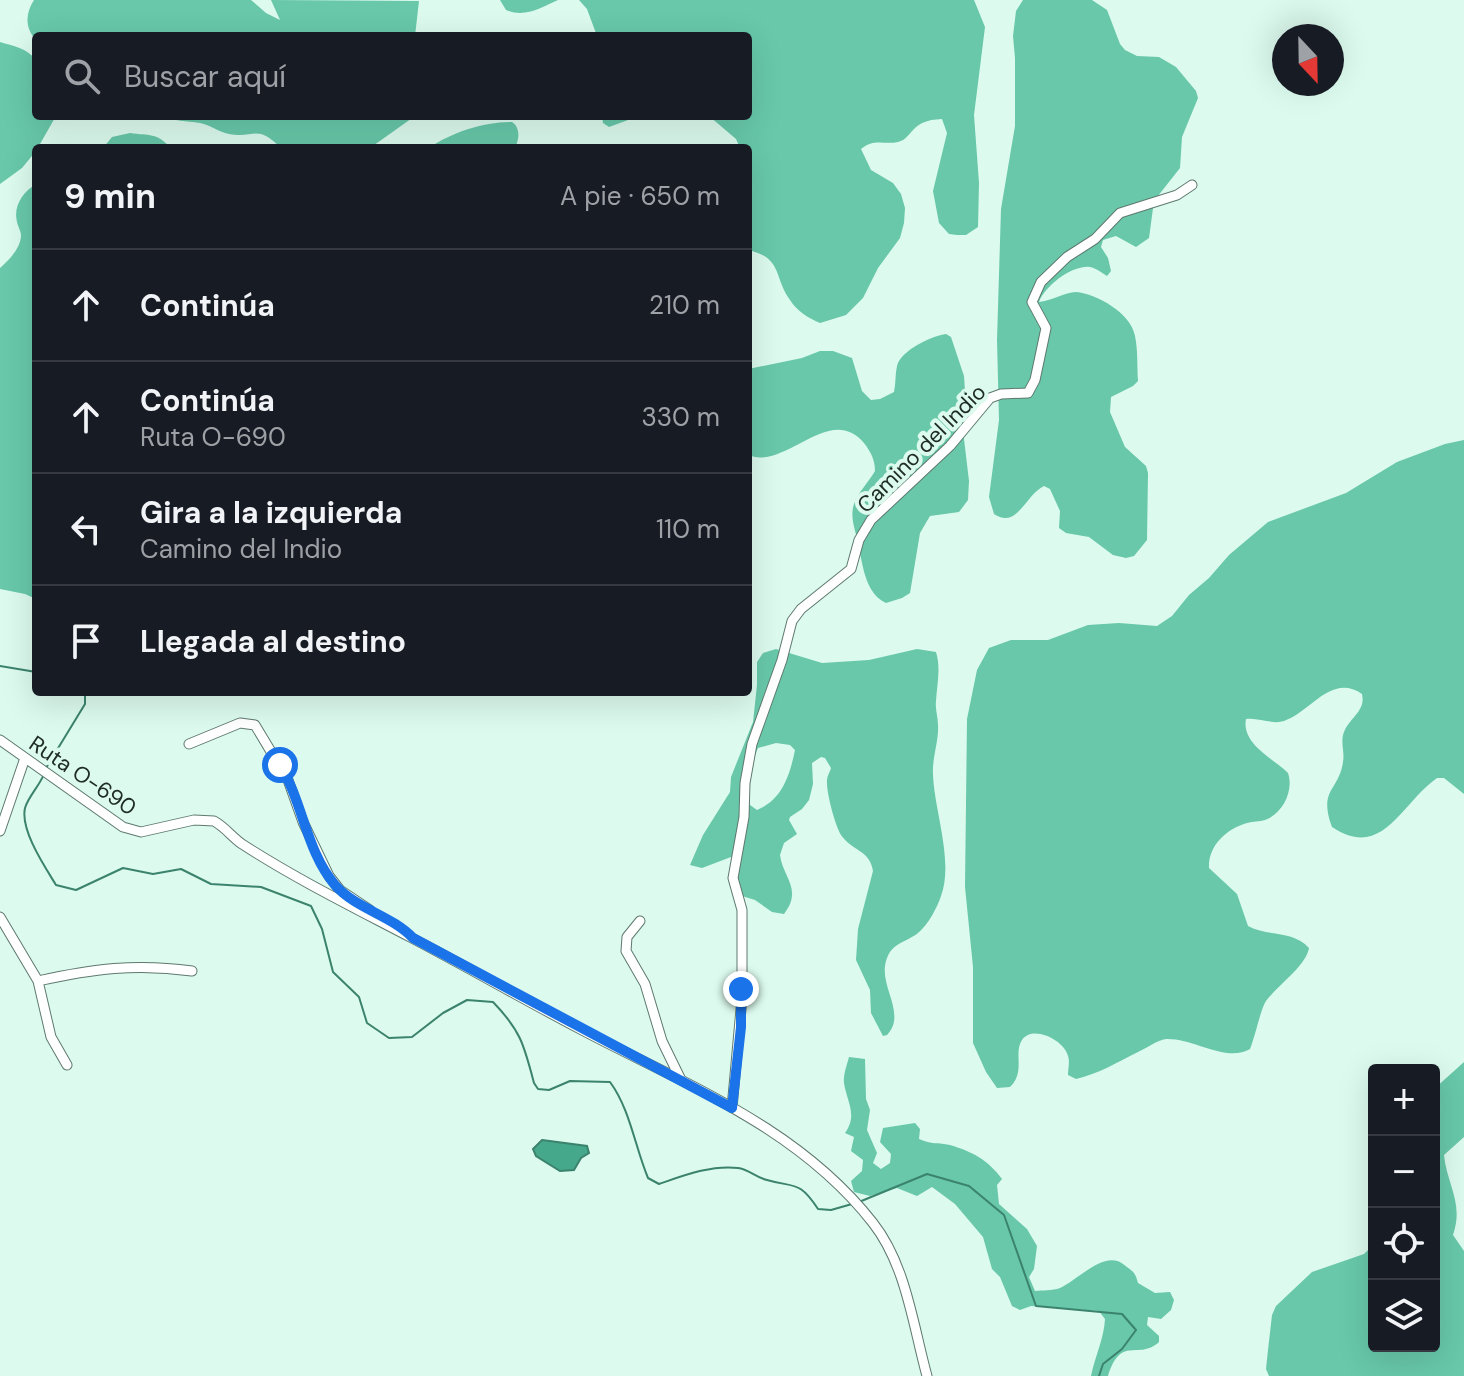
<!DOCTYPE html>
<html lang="es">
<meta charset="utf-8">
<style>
body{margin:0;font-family:"DM Sans",sans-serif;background:#20242c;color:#f1f3f6}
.controls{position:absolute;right:24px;bottom:24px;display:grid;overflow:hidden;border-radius:8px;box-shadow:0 8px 32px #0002}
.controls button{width:72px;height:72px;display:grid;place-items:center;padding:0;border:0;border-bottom:2px solid #363941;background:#171b24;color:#f1f3f6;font:40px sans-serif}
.compass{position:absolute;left:1272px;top:24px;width:72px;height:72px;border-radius:50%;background:#171b24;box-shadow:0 8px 32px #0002;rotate:158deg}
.stop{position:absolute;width:24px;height:24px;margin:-18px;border:6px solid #1a73e8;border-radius:50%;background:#fff}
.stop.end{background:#1a73e8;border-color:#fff;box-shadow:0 2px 8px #0008}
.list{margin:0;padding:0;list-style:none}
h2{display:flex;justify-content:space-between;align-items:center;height:104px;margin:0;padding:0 32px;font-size:34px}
h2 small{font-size:26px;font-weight:400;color:#9ea1a6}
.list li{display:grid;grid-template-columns:52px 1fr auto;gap:24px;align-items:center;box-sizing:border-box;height:112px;padding:0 32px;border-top:2px solid #363941}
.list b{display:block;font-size:30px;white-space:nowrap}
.list p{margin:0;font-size:26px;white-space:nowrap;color:#9ea1a6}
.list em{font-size:26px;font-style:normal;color:#9ea1a6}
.icon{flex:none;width:44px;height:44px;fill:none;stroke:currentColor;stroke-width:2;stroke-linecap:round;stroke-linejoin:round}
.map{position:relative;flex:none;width:1464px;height:1376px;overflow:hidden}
.search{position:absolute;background:#171b24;box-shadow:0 8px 32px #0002;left:32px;top:32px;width:720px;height:88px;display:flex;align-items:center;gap:20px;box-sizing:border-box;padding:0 28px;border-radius:8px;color:#9ea1a6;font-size:30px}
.panel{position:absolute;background:#171b24;box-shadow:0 8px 32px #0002;left:32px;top:144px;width:720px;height:552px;border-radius:8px}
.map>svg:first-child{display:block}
.forest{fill:#68c8a9;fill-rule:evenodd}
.water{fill:#46a88a;stroke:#3b836d;stroke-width:2}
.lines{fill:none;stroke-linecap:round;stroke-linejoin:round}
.stream{stroke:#3b836d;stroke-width:2}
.minor-casing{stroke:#5e796f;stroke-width:11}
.minor{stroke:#fff;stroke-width:9}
.route{stroke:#1a73e8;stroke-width:10}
.labels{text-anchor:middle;stroke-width:8;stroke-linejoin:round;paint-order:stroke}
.street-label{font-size:22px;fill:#202c28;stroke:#dcfaee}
</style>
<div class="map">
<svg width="1464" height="1376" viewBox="0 0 1464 1376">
<rect width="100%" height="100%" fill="#dcfaee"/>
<path class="forest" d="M 34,0 L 251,0 L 266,13 L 280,20 L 271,0 L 419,1 L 415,36 L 36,36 L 36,40 C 25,28 25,14 34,0 Z
M 500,0 L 558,0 C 540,8 525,18 506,10 Z
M 579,0 L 974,0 L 985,27 L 974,115 L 979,183 L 978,227 L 966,235 L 957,235 L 949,234 L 939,223 L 933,191 L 947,133 L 942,119 C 909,120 914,138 898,142 C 884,145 874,138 861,149 L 871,170 L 893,183 L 901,194 L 905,208 L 904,223 L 900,238 L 878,268 L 863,298 L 846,315 L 820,323 C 808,318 797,311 790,300 C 773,276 783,258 748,250 L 748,148 L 740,148 L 736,139 L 709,116 L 748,116 L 748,36 L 597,36 L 587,9 Z
M 1023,0 L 1092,0 L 1107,10 L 1120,44 L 1125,50 L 1137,56 L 1159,57 L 1176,67 L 1196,91 L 1198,98 L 1182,137 L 1180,168 L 1154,201 L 1149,238 L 1136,247 L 1116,236 L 1103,240 L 1101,247 L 1108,258 L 1111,271 L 1107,276 C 1102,273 1096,268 1090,267 C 1072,265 1045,286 1039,302 C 1051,301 1065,292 1076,292 C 1097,294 1131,313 1135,336 C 1138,350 1137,367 1138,381 L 1133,386 L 1111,397 L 1110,412 L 1125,447 L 1146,466 L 1148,473 L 1147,540 L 1134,556 L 1126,558 L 1113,555 L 1089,537 L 1066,533 L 1059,528 L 1060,511 L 1050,489 L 1044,486 C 1026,494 1017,530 994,514 L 989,497 L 999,420 L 997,340 L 1001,209 L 1015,126 L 1015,58 L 1013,36 L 1016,11 Z
M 0,42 C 13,46 27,48 36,60 L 36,116 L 56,116 L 36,151 L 22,168 L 0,184 Z
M 162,116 L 415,116 L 370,148 L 281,148 C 256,123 255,139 229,134 C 219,132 210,125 200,123 C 186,121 175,121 162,116 Z
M 602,116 L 639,116 L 609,127 L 603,123 Z
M 512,122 C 521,128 519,140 515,148 L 429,148 C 452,132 484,122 512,122 Z
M 130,133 C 150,136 156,132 171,148 L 103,148 L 112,137 Z
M 36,184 L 36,599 L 25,594 L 0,589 L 0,268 C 9,260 21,248 21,235 C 21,231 18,227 17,222 C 13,206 23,192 36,184 Z
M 946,334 L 951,337 L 964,376 L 965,391 L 964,439 L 969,481 L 968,500 L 959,512 L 930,516 L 920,533 L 910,593 L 902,598 L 886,603 C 866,594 863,567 859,548 C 857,533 849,519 854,504 C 858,492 869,482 875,471 C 875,460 871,452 864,443 C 829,402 786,471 748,455 L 748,369 L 802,358 L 820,351 L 833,351 L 852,358 L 862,391 L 871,400 L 880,399 L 894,392 C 896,383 895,374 897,366 C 901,350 932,336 946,334 Z
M 1464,440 L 1464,794 L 1444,778 L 1437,778 C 1401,803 1383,861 1332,827 C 1318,789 1339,791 1343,762 C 1345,752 1340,742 1344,732 C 1350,717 1366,711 1362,694 C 1331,673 1311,712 1284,721 C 1272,725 1258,717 1246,719 C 1241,744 1274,759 1288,773 C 1294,790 1283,814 1265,820 C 1259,822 1253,821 1247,823 C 1226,829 1208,846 1209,868 L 1237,894 L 1248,926 C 1268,937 1293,930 1309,948 C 1306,966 1277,986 1266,1001 C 1261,1008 1255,1037 1250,1049 C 1226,1063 1194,1038 1166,1039 C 1157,1040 1147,1048 1138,1052 C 1118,1062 1098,1074 1076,1079 L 1068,1075 C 1068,1069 1070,1061 1068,1056 C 1065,1041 1033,1024 1022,1040 C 1013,1054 1026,1071 1010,1087 L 997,1088 L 986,1072 L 973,1043 L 973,967 L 965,887 L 967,719 L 977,670 L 989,648 L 1011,640 L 1048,640 L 1088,625 L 1119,623 L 1157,626 L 1172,616 L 1189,595 L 1209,578 L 1229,555 L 1268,522 L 1346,493 L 1397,462 L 1445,444 Z
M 776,649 L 822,663 L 869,660 L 917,649 L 936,652 C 941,668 937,684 936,701 C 935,709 938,717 938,725 C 939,741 932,758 933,774 C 934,810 954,861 941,896 C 937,908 928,925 918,933 C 904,944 889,942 885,966 C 882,990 906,1015 887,1035 L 883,1036 L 871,1013 L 870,990 L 856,960 L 858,929 L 873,871 C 870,850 852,851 841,835 C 835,825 826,792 827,780 C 827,776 830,772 831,768 L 825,758 L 821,757 L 812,763 L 813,784 L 809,800 L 802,809 L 790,817 L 789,820 L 797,834 L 784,843 L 780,855 C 783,878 803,889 784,914 L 772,912 L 755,900 L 739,895 L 735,887 L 737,862 L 731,857 L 702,868 L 690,865 L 703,835 L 730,792 L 731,777 L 753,722 L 757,685 L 757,662 L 763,653 ZM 776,743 L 790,745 L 795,750 C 790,775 782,800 757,810 L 750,805 C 747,793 752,761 758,748 Z
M 849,1057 L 865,1059 L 866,1099 L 870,1110 L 867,1130 L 877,1153 L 873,1163 L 881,1169 L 890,1163 L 891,1154 L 880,1142 L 883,1128 L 915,1123 L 920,1129 L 919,1139 C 932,1145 938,1142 950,1145 C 973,1152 988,1160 1002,1179 L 997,1185 L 999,1204 L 1027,1229 L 1037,1246 L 1034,1269 L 1029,1277 L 1035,1291 C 1043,1290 1052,1291 1060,1288 C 1078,1280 1104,1250 1123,1264 C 1132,1271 1135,1271 1138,1283 L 1155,1293 L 1170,1292 L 1174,1300 L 1171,1310 L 1161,1319 L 1148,1317 L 1147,1325 L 1159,1336 L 1159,1342 C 1138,1361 1121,1334 1108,1376 L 1091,1376 C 1095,1356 1104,1339 1105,1319 L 1099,1311 L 1031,1306 L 1020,1310 L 1012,1306 L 1000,1277 L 992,1269 L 983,1237 L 955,1204 L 932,1187 L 917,1196 L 897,1188 L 870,1196 L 854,1192 L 851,1181 L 862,1171 L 863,1160 L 851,1151 L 854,1137 L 845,1133 C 858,1115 847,1102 844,1083 C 843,1075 847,1065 849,1057 Z
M 1464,1062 L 1464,1137 L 1444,1155 C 1447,1185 1464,1203 1453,1235 L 1464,1251 L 1464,1376 L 1269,1376 L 1266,1369 L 1268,1350 L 1272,1315 L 1276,1306 L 1312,1272 L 1364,1254 L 1374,1244 L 1374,1346 L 1434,1346 L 1434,1089 Z"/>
<path class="water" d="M 542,1140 L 587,1146 L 589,1153 L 581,1158 L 574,1170 L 560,1171 L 536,1156 L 533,1149 Z"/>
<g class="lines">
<path class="stream" d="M 0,666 L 36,672
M 46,768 L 85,704 L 85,692
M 44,774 C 40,785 28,797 25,808 C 20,830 45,867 56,885 L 76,890 L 123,868 L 153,874 L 181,869 L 211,884 L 261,887 L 311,906 L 322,929 L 333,972 L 359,997 L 367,1023 L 389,1038 L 412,1037 L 443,1013 L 467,1000 L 493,1002 C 521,1031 524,1045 534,1083 L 538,1089 L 549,1090 L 570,1081 L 610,1082 C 630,1109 635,1147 648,1178 L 659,1184 C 685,1175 711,1165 738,1168 C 748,1169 757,1178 767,1180 C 795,1188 799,1180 818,1209 L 831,1210 L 852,1204
M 859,1202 L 927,1174 L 969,1186 L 1004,1215 L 1036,1306 L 1122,1314 L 1136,1330 L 1122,1349 L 1103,1364 L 1099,1376"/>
<defs>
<path id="minor" d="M 0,740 L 123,827 L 141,832 L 194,820 L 214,821 C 225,827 232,837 242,844 C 296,879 355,908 412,938 C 469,968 525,1000 582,1030 C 686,1085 798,1127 873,1223 C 906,1265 913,1325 927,1376
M 189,744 L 240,723 L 255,725 L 288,780 L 303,822 L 329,876 L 340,890 L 370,910
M 0,831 L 25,758
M 0,917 L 38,981 L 51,1037 L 67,1065
M 640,921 L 627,937 L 626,951 L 645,984 L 662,1041 L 681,1080
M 38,981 C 92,969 136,963 192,971
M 732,1108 L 742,998 L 742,910 L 733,878 L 744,817 L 745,783 L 752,744 L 782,660 L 792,621 L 801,609 L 851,569 L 859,540 L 871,520 L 950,446 L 990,398 L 1001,394 L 1028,393 L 1035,380 L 1046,328 L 1032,302 L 1041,282 L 1067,257 L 1095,239 L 1120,213 L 1177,195 L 1192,185"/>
</defs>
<use href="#minor" class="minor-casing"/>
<use href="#minor" class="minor"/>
</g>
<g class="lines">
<path class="route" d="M 280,765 C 303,802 306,851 335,885 C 356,909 391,915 413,938 L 732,1108 L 741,1027 L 741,989"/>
</g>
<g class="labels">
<g class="street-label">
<text transform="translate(921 448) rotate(-45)" y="8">Camino del Indio</text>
<text transform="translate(83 775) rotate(34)" y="8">Ruta O-690</text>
</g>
</g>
</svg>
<div class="controls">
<button>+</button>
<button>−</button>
<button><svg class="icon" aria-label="locate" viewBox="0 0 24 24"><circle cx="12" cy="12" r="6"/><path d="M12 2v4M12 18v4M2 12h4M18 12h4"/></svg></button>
<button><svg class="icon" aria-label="layers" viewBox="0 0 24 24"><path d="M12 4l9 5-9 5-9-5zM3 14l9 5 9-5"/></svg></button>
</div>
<svg class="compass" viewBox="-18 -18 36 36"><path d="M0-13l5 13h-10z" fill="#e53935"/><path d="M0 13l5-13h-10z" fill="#9ea1a6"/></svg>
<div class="stop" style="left:280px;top:765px"></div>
<div class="stop end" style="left:741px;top:989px"></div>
<div class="search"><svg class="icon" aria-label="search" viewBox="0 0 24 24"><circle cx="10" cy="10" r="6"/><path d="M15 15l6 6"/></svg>Buscar aquí</div>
<section class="panel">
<h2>9 min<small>A pie · 650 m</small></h2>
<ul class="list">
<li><svg class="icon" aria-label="ahead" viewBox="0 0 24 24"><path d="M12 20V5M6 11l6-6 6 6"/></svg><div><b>Continúa</b></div><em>210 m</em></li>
<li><svg class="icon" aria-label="ahead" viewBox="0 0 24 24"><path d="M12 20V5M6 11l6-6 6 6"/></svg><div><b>Continúa</b><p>Ruta O-690</p></div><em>330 m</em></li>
<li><svg class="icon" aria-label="left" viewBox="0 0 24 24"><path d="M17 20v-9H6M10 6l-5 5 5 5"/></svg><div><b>Gira a la izquierda</b><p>Camino del Indio</p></div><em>110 m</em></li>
<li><svg class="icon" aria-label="arrive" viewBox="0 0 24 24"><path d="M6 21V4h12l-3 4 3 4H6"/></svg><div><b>Llegada al destino</b></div></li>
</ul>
</section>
</div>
